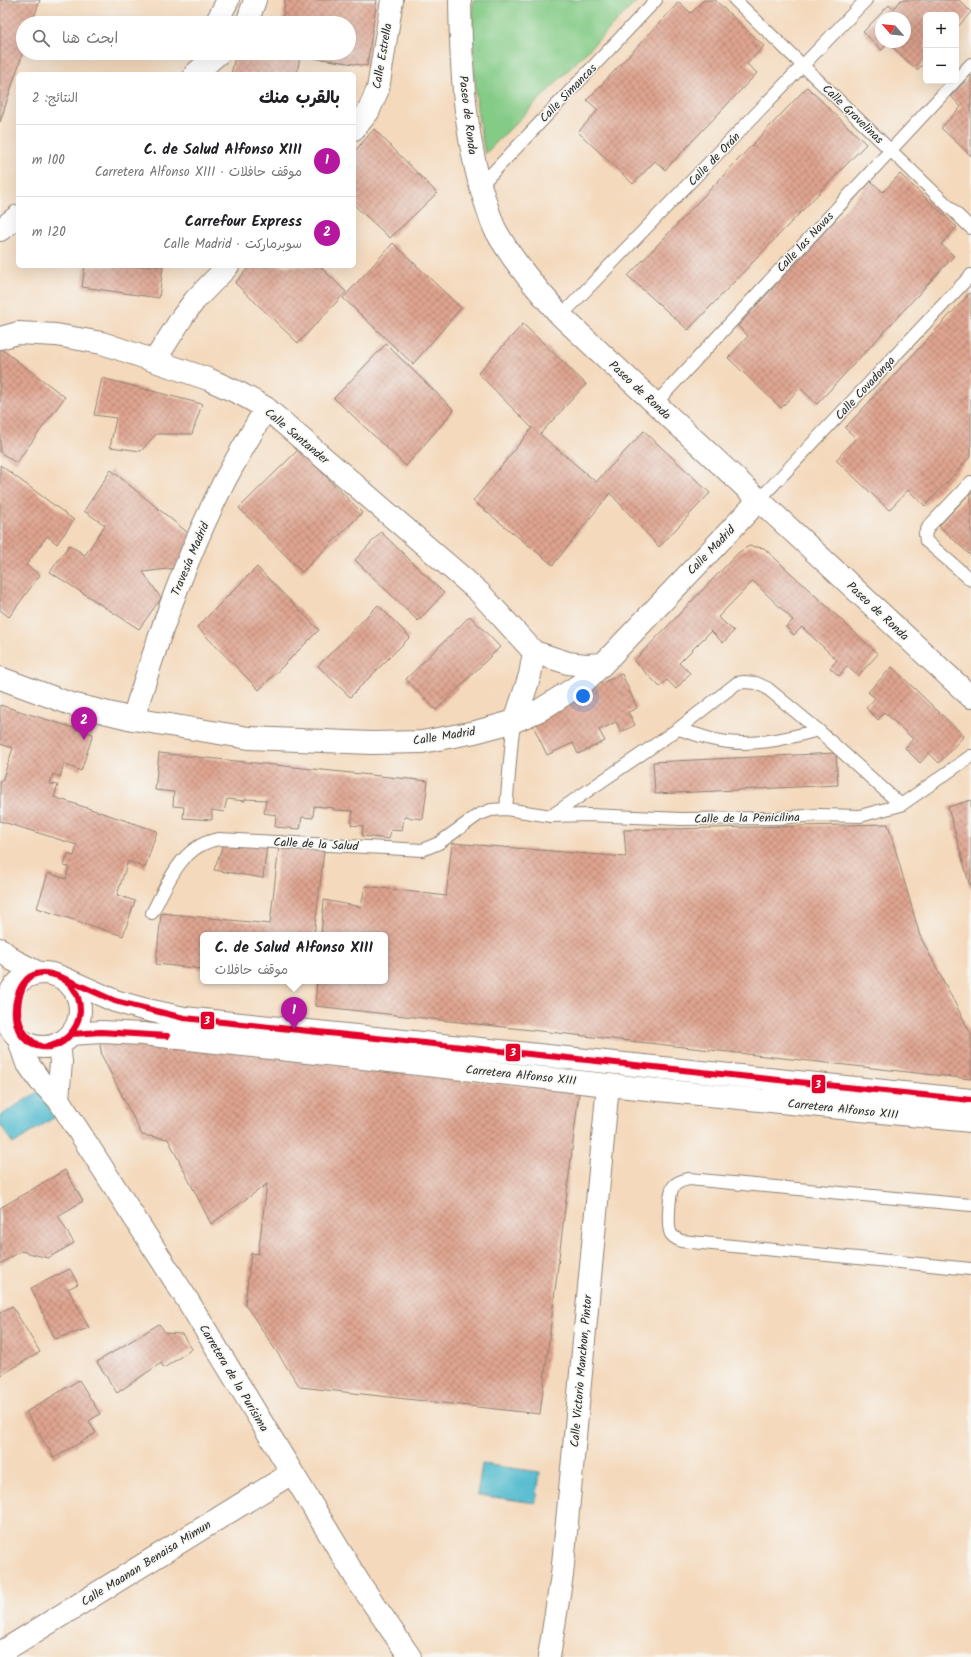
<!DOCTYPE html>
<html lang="ar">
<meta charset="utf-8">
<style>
body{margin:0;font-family:Kalam,"Playpen Sans Arabic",sans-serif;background:#f2f2f2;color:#202124;direction:rtl}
.controls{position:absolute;right:12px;top:12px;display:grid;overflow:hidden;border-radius:6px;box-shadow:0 4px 16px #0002}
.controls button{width:36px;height:36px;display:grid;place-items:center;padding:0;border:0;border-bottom:1px solid #e0e0e0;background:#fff;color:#202124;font:20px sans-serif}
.compass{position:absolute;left:875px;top:12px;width:36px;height:36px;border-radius:50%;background:#fff;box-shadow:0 4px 16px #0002;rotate:298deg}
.you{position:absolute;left:583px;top:696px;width:14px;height:14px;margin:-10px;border:3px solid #fff;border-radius:50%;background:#1a73e8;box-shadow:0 0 0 6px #1a73e833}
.badge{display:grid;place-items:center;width:26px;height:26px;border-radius:50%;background:#b5179e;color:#fff;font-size:13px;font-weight:700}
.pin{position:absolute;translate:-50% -33px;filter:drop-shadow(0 1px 2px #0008)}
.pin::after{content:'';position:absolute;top:21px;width:14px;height:12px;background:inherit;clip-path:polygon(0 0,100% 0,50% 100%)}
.popup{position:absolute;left:200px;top:932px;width:188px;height:52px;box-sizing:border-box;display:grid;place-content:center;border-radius:6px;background:#fff;filter:drop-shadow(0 1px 3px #0005);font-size:13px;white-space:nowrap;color:#757577}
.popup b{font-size:15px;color:#202124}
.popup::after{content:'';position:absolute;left:50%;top:100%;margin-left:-8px;border:8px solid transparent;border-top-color:#fff}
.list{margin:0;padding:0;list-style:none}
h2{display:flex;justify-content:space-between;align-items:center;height:52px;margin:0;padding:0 16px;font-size:17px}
h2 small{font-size:13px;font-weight:400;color:#757577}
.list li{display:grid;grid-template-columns:26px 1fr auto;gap:12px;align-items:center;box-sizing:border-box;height:72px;padding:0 16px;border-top:1px solid #e0e0e0}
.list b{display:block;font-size:15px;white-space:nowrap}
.list p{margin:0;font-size:13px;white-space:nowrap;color:#757577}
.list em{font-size:13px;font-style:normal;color:#757577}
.icon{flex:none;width:22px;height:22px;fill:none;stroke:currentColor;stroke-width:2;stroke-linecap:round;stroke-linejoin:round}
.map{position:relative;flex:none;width:971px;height:1657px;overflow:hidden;direction:ltr}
.search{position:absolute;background:#fff;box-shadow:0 4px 16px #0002;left:16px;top:16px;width:340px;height:44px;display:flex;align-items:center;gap:10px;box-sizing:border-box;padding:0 14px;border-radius:22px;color:#757577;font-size:15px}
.panel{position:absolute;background:#fff;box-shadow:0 4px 16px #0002;left:16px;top:72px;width:340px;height:196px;border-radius:6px;direction:rtl}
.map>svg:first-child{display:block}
.park{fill:#84cb86;stroke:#587b58}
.water{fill:#50bacd;stroke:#3e727c}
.building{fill:url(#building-cross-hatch);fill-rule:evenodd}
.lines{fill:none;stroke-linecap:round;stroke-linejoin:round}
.service-casing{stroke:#908274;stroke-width:14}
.minor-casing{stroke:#908274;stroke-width:24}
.tertiary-casing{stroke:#908274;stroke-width:24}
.service{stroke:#fff;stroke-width:12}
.minor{stroke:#fff;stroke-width:22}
.tertiary{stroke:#fff;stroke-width:22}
.bus-1-casing{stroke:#f6f6f2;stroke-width:9}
.bus-1{stroke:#e4002b;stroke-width:6}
.labels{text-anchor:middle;stroke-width:3;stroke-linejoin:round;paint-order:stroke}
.street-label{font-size:12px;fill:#2b2b2b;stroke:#f6f6f2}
.line-badge{stroke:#f6f6f2;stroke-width:1.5}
.badge-label{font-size:11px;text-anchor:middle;font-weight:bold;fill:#fff}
</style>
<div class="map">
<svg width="971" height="1657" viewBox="0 0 971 1657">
<defs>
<pattern id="building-cross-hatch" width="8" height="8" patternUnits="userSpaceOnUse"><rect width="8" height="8" fill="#dfa490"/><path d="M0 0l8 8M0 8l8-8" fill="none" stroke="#b58676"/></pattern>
</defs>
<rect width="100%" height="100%" fill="#f6f6f2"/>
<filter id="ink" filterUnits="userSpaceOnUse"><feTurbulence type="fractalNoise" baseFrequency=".025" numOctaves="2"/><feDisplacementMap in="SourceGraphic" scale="8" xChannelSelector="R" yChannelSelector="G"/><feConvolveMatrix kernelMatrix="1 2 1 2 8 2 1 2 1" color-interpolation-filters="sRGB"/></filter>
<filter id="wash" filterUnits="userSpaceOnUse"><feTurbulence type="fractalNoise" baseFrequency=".012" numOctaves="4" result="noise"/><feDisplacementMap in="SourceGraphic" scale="16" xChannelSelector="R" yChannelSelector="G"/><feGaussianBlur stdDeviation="0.9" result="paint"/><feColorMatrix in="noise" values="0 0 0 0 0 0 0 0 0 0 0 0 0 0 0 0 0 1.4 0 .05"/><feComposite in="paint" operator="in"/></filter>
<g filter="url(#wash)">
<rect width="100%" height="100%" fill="#f4d9bc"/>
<path class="park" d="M 473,0 L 638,0 L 485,154 L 477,110 L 472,30 Z"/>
<path class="water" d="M 39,1091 L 55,1117 L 13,1144 L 0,1124 L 0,1116 Z
M 482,1464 L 540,1472 L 536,1503 L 477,1495 Z"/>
<g id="blocks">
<path class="building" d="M 0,0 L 40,0 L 32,23 L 23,23 L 23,52 L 0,122 Z
M 285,0 L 377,0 L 367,66 L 289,54 L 349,53 L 349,23 L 282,23 Z
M 704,0 L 715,0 L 764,46 L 747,64 L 757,73 L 665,170 L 655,161 L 633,184 L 578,132 L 598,110 L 587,100 L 679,2 L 691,13 Z
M 901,0 L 959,0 L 971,12 L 956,29 L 956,15 L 926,15 L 926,61 L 917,70 L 888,43 L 882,50 L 863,32 L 889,5 L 893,9 ZM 881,18 L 905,18 L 905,42 L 881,42 Z
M 236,53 L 300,56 L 297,74 L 231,74 Z
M 971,75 L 971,156 L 941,128 L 961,107 L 951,96 Z
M 807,87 L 866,144 L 688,330 L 628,276 Z
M 374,129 L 437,193 L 390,238 L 354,205 L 354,152 Z
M 900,174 L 957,227 L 941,244 L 954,256 L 817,404 L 800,388 L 781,408 L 728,358 L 748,336 L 738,326 L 871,181 L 883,192 Z
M 393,243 L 461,308 L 413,364 L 343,298 Z
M 85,266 L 163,266 L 159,298 L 82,287 Z
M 250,266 L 320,266 L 346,292 L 298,343 L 235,283 Z
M 971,292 L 971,456 L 925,506 L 908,490 L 889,510 L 836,460 L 856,438 L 845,428 Z
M 523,324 L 586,384 L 540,434 L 596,482 L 644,431 L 710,493 L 659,547 L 610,493 L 553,565 L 473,501 L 532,428 L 478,373 Z
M 386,344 L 454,410 L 406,466 L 334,398 Z
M 0,348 L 65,397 L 16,463 L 0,452 Z
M 102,378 L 202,404 L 192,434 L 156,434 L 141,451 L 110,447 L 116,418 L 94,415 Z
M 299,449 L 362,513 L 302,572 L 239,508 Z
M 0,465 L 74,520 L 57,544 L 47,536 L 26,565 L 40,575 L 9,617 L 0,610 Z
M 111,470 L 193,537 L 176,568 L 143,572 L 161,598 L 139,629 L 50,572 L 69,545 L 85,555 L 105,525 L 84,511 Z
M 971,492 L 971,556 L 939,526 Z
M 381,532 L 444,593 L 418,621 L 355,560 Z
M 749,546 L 764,548 L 878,654 L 858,676 L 847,666 L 839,676 L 830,668 L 837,660 L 802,627 L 794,635 L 786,627 L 793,620 L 753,581 L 718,617 L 734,631 L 723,643 L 711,631 L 679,663 L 690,673 L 676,689 L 667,680 L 660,687 L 634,661 L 738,553 Z
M 257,567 L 319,630 L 259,690 L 197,627 Z
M 378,605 L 410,637 L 350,697 L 318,666 Z
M 470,616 L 500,647 L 436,710 L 406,679 Z
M 892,667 L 964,736 L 939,763 L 929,753 L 920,763 L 905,748 L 913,739 L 884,712 L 878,720 L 866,708 L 875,698 L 868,692 Z
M 622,674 L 637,708 L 628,712 L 635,725 L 621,732 L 616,722 L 599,730 L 605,741 L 578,754 L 573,743 L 547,755 L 529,717 Z
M 0,705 L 93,734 L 81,771 L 64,764 L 60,777 L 53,774 L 50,784 L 58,785 L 54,797 L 157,831 L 145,868 L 128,861 L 117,895 L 135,901 L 123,936 L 37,908 L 48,873 L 66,879 L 69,867 L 64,866 L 68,854 L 74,856 L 77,845 L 0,821 L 0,780 L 2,781 L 13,748 L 0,744 Z
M 159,753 L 428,781 L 423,819 L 404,817 L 402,831 L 391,830 L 389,839 L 362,836 L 363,826 L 351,825 L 353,811 L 334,810 L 334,808 L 314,806 L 313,818 L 302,817 L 300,829 L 275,827 L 276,815 L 264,813 L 266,800 L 245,799 L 245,801 L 227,799 L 224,812 L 212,810 L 212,820 L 183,818 L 184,807 L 173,806 L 174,792 L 155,790 Z
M 836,753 L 838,785 L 655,794 L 653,762 Z
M 971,800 L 971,890 L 948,807 Z
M 888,824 L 920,936 L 971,1034 L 971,1079 L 315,1006 L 317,981 L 385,981 L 385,935 L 321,935 L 324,900 L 361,907 L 365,886 L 446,896 L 452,843 L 626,857 L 624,830 Z
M 224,842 L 267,845 L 263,878 L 214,870 Z
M 279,846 L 324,851 L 314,935 L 203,935 L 203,969 L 156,964 L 161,913 L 270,924 Z
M 107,1034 L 275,1058 L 579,1093 L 540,1414 L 300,1387 L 245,1304 L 251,1253 L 258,1254 L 267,1184 L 211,1224 L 168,1139 L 142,1135 L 102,1056 L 100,1045 Z
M 65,1170 L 83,1201 L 58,1216 L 74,1243 L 48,1258 L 21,1251 L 0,1264 L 0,1208 Z
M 70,1269 L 78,1284 L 68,1289 L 89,1328 L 55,1339 L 31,1288 Z
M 12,1306 L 40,1352 L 0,1376 L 0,1313 Z
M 159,1324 L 166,1333 L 182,1334 L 192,1349 L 164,1368 L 161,1363 L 117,1393 L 97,1362 Z
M 79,1380 L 100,1414 L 89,1421 L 96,1433 L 54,1458 L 26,1412 Z"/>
</g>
</g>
<g filter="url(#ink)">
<use href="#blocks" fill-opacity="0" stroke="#908274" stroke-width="1"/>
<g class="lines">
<defs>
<path id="service" d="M 735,0 L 971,228
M 956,80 L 971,64
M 480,186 L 656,0
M 561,316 L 866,0
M 655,404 L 955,81
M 971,482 L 929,526 L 925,534 L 926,541 L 971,580
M 759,500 L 971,275
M 678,729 C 689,732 700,736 711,739 C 746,748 783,740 818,730
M 506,809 L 512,738 L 515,721
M 551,816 L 678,729 L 737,683 L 744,682 L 756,683 L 767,688 L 818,730 L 901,805
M 152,913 C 168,883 181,845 219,839 L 422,850 L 439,843 L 478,815 L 491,810 L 506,809 L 551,816 L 589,815 L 681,819 L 777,818 L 819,815 L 860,816 L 901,805 L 971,756
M 971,1205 L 689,1179 C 683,1180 677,1182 673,1187 C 669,1194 667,1227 671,1234 C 674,1238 677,1239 681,1241 L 971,1269"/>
<path id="minor" d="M 460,0 C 461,67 464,137 485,201 C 488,210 491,221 495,229 C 513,262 537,289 561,316 L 971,697
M 216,23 L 228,0
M 247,23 L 255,0
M 195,74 L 219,53
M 354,129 L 368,112 L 378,89 L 392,0
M 0,230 L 18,216
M 0,338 L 18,333 L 56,335 L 102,343 L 208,379 L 241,394 L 266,408 L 479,592 L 534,652 L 568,663 L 585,665 L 603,664
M 155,360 L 183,316 L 195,300 L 228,266
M 0,678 L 71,704 L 133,719 L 249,738 L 372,743 L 422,742 L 475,732 L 515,721 L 540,710 L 584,682 L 603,664 L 759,500
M 133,719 C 158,637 186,556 225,480 C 238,456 252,432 266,408
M 515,721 L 530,675 L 534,652
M 18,1037 L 26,1061 L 40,1081 L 58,1099 L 188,1301 L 358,1581 L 410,1657
M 58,1099 L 61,1062 L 59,1043
M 0,1653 L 292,1473
M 549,1657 L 562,1575 L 608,1085"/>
<path id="tertiary" d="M 0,949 L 13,960 L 39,973
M6 1010a37 37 0 1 1 74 0a37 37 0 1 1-74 0Z
M 61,977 L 115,1001 L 143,1009 L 184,1018 L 971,1100
M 71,1034 L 101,1032 L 143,1034 L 608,1085 L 971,1121"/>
</defs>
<use href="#service" class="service-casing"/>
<use href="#minor" class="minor-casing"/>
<use href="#tertiary" class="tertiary-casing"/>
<use href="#service" class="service"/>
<use href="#minor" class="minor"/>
<use href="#tertiary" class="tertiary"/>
<defs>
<path id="bus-1" d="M 61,977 L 115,1001 L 184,1018 L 971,1100
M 27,979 C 13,1003 14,1034 42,1047
M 27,979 C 8,998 10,1044 42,1047
M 27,979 C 34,973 42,972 51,974 C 69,978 80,992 80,1011
M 71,1034 L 101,1032 L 167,1036
M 42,1047 C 63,1046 78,1031 80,1011
M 42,1047 C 63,1050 78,1030 80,1011"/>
</defs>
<use href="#bus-1" class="bus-1-casing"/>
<use href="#bus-1" class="bus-1"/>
</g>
</g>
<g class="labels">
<g class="street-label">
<text transform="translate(382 56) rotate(-80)" y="4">Calle Estrella</text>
<text transform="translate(568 93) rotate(-46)" y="4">Calle Simancas</text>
<text transform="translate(853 114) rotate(44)" y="4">Calle Gravelinas</text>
<text transform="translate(468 115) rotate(83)" y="4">Paseo de Ronda</text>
<text transform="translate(714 159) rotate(-46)" y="4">Calle de Orán</text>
<text transform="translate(805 242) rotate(-47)" y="4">Calle las Navas</text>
<text transform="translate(865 388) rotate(-47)" y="4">Calle Covadonga</text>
<text transform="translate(640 390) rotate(43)" y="4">Paseo de Ronda</text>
<text transform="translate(297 436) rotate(40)" y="4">Calle Santander</text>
<text transform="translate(711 550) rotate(-46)" y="4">Calle Madrid</text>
<text transform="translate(190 559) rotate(-67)" y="4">Travesía Madrid</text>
<text transform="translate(878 611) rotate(43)" y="4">Paseo de Ronda</text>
<text transform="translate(444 736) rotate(-9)" y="4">Calle Madrid</text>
<text transform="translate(747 818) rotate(-1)" y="4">Calle de la Penicilina</text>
<text transform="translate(316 844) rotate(3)" y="4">Calle de la Salud</text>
<text transform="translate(521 1075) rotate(6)" y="4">Carretera Alfonso XIII</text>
<text transform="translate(843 1109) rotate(6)" y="4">Carretera Alfonso XIII</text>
<text transform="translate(581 1371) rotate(-85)" y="4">Calle Victorio Manchon, Pintor</text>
<text transform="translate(234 1378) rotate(59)" y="4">Carretera de la Purísima</text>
<text transform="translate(146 1563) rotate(-32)" y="4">Calle Maanan Benaisa Mimun</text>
</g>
</g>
<g class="line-badge">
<rect x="200" y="1011" width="15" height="19" rx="4" fill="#e4002b"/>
<rect x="505" y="1043" width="16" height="19" rx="4" fill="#e4002b"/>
<rect x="811" y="1074" width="15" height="20" rx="4" fill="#e4002b"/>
</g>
<g class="badge-label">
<text x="207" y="1024">3</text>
<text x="513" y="1056">3</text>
<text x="818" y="1088">3</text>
</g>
</svg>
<div class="controls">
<button>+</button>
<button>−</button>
</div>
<svg class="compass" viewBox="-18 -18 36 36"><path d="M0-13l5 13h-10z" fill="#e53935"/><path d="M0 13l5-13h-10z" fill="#757577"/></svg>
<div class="you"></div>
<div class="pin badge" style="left:294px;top:1030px">1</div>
<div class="popup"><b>C. de Salud Alfonso XIII</b>موقف حافلات</div>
<div class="pin badge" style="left:84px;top:740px">2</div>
<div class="search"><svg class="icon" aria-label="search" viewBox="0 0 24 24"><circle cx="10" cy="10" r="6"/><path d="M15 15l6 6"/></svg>ابحث هنا</div>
<section class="panel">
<h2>بالقرب منك<small>النتائج: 2</small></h2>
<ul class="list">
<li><span class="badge">1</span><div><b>C. de Salud Alfonso XIII</b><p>موقف حافلات · Carretera Alfonso XIII</p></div><em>100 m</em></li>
<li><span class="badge">2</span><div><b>Carrefour Express</b><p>سوبرماركت · Calle Madrid</p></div><em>120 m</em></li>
</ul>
</section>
</div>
